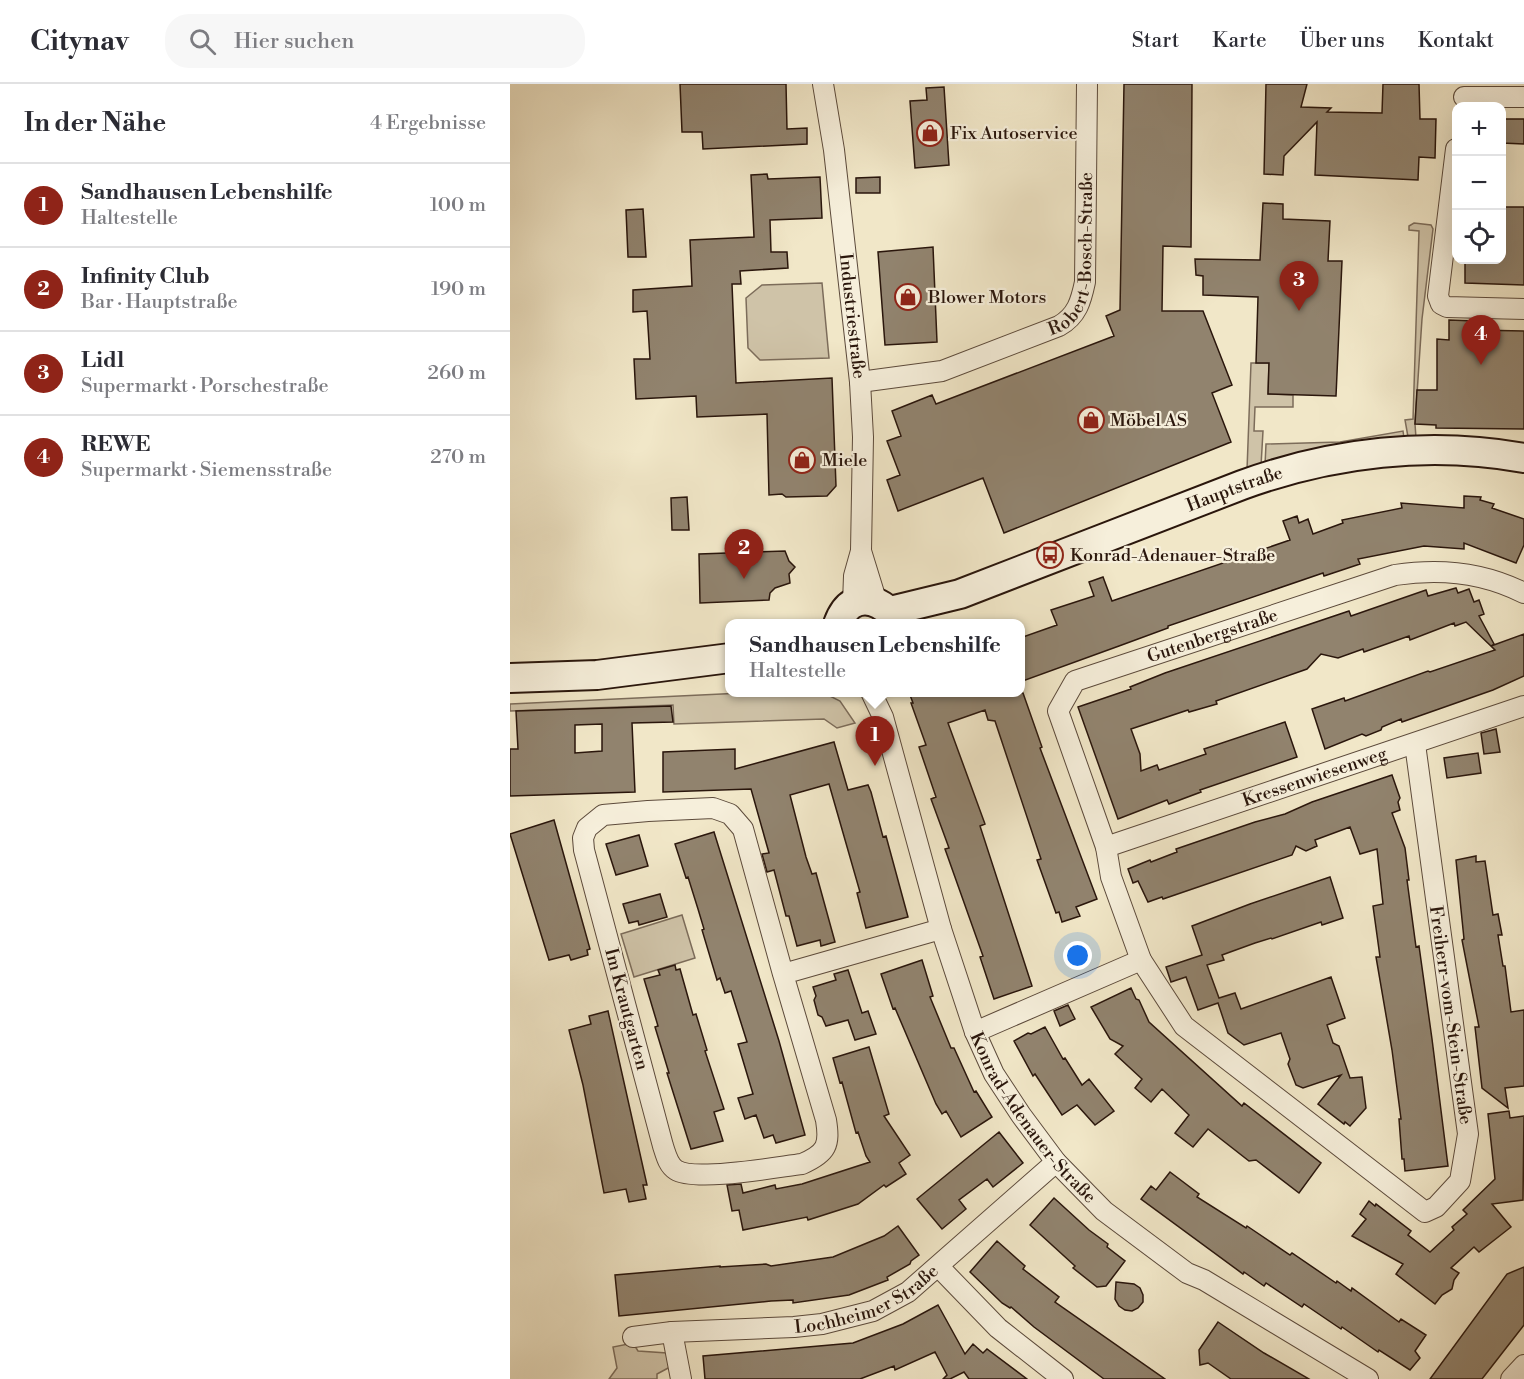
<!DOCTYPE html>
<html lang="de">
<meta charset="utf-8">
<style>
body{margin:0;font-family:"Libre Bodoni",serif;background:#f7f7f7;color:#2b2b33}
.controls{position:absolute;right:18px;top:18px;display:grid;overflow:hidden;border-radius:12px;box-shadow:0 6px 24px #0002}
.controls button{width:54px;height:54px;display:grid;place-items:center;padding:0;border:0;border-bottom:2px solid #e1e1e2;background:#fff;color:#2b2b33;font:30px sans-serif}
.you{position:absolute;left:568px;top:872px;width:21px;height:21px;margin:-15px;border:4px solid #fff;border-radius:50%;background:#1a73e8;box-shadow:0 0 0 9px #1a73e833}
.badge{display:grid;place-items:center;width:39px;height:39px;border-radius:50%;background:#8f2418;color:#fff;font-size:20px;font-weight:700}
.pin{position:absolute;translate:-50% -50px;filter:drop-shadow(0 2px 3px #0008)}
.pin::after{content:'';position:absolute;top:32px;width:21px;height:18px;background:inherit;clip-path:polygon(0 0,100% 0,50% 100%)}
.popup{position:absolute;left:215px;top:535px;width:300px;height:78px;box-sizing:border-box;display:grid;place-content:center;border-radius:12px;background:#fff;filter:drop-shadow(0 2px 4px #0005);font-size:20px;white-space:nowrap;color:#7c7c81}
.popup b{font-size:22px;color:#2b2b33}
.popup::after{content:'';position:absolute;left:50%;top:100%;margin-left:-12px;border:12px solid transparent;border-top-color:#fff}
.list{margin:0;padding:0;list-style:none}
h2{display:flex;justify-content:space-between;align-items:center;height:78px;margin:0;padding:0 24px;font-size:26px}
h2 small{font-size:20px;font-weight:400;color:#7c7c81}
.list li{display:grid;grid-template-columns:39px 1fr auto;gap:18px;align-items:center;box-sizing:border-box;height:84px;padding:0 24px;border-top:2px solid #e1e1e2}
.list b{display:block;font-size:22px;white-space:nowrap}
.list p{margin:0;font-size:20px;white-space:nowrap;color:#7c7c81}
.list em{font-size:20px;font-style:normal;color:#7c7c81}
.icon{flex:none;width:33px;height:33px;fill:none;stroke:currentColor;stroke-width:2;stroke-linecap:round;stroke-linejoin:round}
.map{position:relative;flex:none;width:1014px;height:1295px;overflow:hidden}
header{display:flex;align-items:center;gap:36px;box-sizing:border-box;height:84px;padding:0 30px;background:#fff;border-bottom:2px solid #e1e1e2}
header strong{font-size:28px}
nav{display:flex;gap:33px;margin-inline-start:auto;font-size:21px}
.search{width:420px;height:54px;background:#f7f7f7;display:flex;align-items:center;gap:15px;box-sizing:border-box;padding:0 21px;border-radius:24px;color:#7c7c81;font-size:22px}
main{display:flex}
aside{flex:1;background:#fff}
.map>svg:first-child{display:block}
.green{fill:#cfc3a8;stroke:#7c6c5a;stroke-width:1.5}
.building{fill:#91836e;stroke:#2a160c;stroke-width:1.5;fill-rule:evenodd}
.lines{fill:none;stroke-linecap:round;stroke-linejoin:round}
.street-casing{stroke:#5c4a3b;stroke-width:22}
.secondary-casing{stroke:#2a160c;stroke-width:32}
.street{stroke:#f6efdb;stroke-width:20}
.secondary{stroke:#f6efdb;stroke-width:28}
.labels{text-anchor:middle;stroke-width:4.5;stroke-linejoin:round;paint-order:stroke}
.poi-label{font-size:18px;fill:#2a160c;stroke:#f6efdb;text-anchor:start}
.street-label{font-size:18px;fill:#2a160c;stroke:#f6efdb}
</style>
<header>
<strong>Citynav</strong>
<div class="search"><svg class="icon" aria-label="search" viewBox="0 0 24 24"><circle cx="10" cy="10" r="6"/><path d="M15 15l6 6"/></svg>Hier suchen</div>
<nav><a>Start</a><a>Karte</a><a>Über uns</a><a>Kontakt</a></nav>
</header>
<main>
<aside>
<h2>In der Nähe<small>4 Ergebnisse</small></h2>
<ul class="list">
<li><span class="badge">1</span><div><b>Sandhausen Lebenshilfe</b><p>Haltestelle</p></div><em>100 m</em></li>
<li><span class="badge">2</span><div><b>Infinity Club</b><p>Bar · Hauptstraße</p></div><em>190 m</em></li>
<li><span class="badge">3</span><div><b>Lidl</b><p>Supermarkt · Porschestraße</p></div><em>260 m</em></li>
<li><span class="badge">4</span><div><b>REWE</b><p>Supermarkt · Siemensstraße</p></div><em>270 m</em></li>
</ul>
</aside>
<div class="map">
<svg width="1014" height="1295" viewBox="0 0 1014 1295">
<rect width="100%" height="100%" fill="#f1e7c8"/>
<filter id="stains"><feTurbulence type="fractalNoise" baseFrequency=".00333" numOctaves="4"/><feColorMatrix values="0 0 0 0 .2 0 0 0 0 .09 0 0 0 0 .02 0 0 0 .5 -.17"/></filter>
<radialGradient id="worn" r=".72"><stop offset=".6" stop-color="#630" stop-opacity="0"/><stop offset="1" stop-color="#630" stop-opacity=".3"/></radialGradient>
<path class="green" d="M 904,139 L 921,141 L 923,145 L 912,235 L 905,340 L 906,354 L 898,353 L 895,336 L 903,335 L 909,147 L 899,146 L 899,142 Z
M 312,199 L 319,274 L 250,276 L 238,264 L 236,214 L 252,201 Z
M 741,279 L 759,279 L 758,310 L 783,311 L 783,323 L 745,323 L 744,347 L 753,347 L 751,382 L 737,386 Z
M 893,347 L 894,354 L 755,381 L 756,360 L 830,358 Z
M 254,608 L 314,609 L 330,617 L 345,639 L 327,644 L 314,635 L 164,640 L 163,621 L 0,627 L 0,620 Z
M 172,831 L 185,874 L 124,893 L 111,850 Z
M 123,1259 L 128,1267 L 157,1269 L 160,1283 L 147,1290 L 147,1295 L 99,1295 L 107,1284 L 103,1263 Z"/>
<path class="building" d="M 170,0 L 276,0 L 277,45 L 297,44 L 297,60 L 193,65 L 192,48 L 172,48 Z
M 614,0 L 682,0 L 681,163 L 653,162 L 652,227 L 693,227 L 722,301 L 702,309 L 721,358 L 494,449 L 473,394 L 388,427 L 377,396 L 390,391 L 377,357 L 391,352 L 382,327 L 422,311 L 426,320 L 604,252 L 596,232 L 610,226 Z
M 756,0 L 797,0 L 791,23 L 821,24 L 817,28 L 872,29 L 873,0 L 909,0 L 910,35 L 926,35 L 925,74 L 909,73 L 908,96 L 805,91 L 807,38 L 774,72 L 773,91 L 754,90 Z
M 434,3 L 439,81 L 405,84 L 400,17 L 417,16 L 416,4 Z
M 992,35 L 1014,35 L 1014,60 L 992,59 Z
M 257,90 L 258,95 L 310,93 L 312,134 L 260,136 L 261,168 L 277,168 L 278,184 L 230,187 L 231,200 L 222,200 L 226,299 L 322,294 L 326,402 L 317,412 L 276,413 L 272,410 L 259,411 L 257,330 L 187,333 L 186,312 L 126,315 L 124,275 L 140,275 L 137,227 L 123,228 L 123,206 L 182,202 L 180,156 L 244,153 L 241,91 Z
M 370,93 L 370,109 L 346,109 L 346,94 Z
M 753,119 L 773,120 L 773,135 L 820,137 L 818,177 L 832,177 L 826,312 L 758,310 L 759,279 L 746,279 L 748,213 L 693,211 L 693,192 L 686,191 L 685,175 L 750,176 Z
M 992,123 L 1014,123 L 1014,201 L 955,199 L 955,176 L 992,176 Z
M 133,125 L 136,173 L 118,173 L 116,126 Z
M 423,163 L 427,258 L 375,261 L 368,168 Z
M 939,236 L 965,237 L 965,246 L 1014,247 L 1014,345 L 926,344 L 926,341 L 905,340 L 907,306 L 927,306 L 927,255 L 939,256 Z
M 954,412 L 971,413 L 970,416 L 984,420 L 982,424 L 1014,435 L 1014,461 L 1006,479 L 954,459 L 954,465 L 914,462 L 848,475 L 850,480 L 814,492 L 813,489 L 658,542 L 658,544 L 609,562 L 510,598 L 510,554 L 547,541 L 541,526 L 584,512 L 579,498 L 593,493 L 602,517 L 780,456 L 773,437 L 787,432 L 789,439 L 798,435 L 803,450 L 833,439 L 832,436 L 892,424 L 891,419 L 954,424 Z
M 177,413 L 179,446 L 162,446 L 161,414 Z
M 275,467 L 279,477 L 285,483 L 279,490 L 280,499 L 265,504 L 260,509 L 259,516 L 190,519 L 189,470 Z
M 946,504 L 948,509 L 959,505 L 964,518 L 969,516 L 974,530 L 969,532 L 984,560 L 981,562 L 1014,550 L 1014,592 L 983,606 L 892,638 L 891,635 L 872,643 L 871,646 L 856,652 L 852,650 L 815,665 L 802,625 L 834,614 L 835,617 L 918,587 L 920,588 L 985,566 L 956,538 L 945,542 L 944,539 L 900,556 L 899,552 L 854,568 L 853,565 L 828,574 L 811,570 L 797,585 L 706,617 L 707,620 L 679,628 L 678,626 L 621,645 L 630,670 L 631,687 L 647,681 L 649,686 L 696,670 L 694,665 L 775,638 L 787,673 L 690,706 L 691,708 L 659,720 L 657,716 L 608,735 L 568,623 L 621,605 L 620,603 L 655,589 L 839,527 L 841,532 L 916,506 L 918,512 Z
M 408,609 L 513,609 L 532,663 L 530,664 L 587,815 L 566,823 L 570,832 L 552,838 L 549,828 L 546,829 L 527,776 L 531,775 L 485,637 L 478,636 L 475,626 L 438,639 L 475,740 L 470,742 L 522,902 L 484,915 L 470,873 L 473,872 L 435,765 L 439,764 L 421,715 L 426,713 L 409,663 L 416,661 L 401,619 L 403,619 L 400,611 Z
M 161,622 L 163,638 L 122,639 L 125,708 L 0,712 L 0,665 L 8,665 L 6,627 ZM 92,640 L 92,667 L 65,669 L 65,641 Z
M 986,645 L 990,668 L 974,670 L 971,649 Z
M 324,658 L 338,706 L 358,701 L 361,708 L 373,753 L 376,752 L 398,833 L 356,844 L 347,809 L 350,808 L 319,700 L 280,711 L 296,773 L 302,790 L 306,789 L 325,858 L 311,862 L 310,856 L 287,862 L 279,832 L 276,832 L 264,786 L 257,788 L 252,770 L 259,769 L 241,705 L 153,708 L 153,668 L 225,665 L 225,685 Z
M 968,669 L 971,689 L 937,694 L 934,674 Z
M 882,691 L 890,714 L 888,718 L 890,726 L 882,729 L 895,764 L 899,796 L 897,796 L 906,863 L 909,862 L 922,955 L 938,1082 L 895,1087 L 894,1075 L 892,1075 L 889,1035 L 891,1035 L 882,966 L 866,873 L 870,873 L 863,822 L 873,820 L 867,765 L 850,770 L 840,743 L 805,756 L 807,762 L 796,767 L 786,762 L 782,771 L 653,815 L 652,813 L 638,818 L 628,797 L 623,799 L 618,785 L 640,776 L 641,778 L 667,768 L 666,765 L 745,738 L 775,730 L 802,718 Z
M 44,736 L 80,865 L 77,866 L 78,871 L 61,876 L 59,871 L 39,876 L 0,750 Z
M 204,748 L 269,957 L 295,1051 L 266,1059 L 263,1051 L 254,1054 L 246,1031 L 235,1035 L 228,1014 L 243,1010 L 228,960 L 237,958 L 221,907 L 215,909 L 210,894 L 207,896 L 192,846 L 194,845 L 188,825 L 178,793 L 176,794 L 165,760 Z
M 129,751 L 138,782 L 106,791 L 96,760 Z
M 966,772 L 966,778 L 975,777 L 983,831 L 988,830 L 992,851 L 988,851 L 993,882 L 995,882 L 1001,928 L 1014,926 L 1014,1002 L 995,1004 L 998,1024 L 972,1004 L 965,943 L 969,943 L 952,856 L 954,855 L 946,776 Z
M 820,793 L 833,834 L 812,841 L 811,838 L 762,855 L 761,854 L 745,859 L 712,871 L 714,876 L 697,881 L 709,914 L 725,909 L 731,925 L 821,893 L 835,934 L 817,941 L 823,959 L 829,962 L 840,994 L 852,993 L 856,1024 L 840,1042 L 835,1038 L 834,1040 L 808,1020 L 831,991 L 793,1004 L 786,1001 L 778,980 L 780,975 L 771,949 L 734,961 L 718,949 L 708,919 L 688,926 L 676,893 L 661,898 L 656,883 L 692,871 L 682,842 L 740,820 Z
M 150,810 L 157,833 L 129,841 L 128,837 L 119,839 L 113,820 Z
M 412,876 L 423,912 L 420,913 L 441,964 L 444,964 L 464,1008 L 466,1007 L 482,1033 L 451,1053 L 436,1027 L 432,1030 L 426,1020 L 385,924 L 383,925 L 371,890 Z
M 165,881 L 166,886 L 170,885 L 183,931 L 186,930 L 197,966 L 195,967 L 214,1025 L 204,1028 L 213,1057 L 181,1065 L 157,989 L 159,989 L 145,943 L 148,942 L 134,895 L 150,891 L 148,886 Z
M 338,886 L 352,929 L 358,927 L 366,950 L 345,956 L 338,936 L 316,942 L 312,933 L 308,931 L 304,916 L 306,912 L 303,903 L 326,896 L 324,890 Z
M 621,904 L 626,915 L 629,916 L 639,938 L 732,1022 L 734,1019 L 811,1079 L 789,1109 L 746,1076 L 739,1077 L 698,1045 L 683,1063 L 665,1049 L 679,1031 L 652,1005 L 641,1018 L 625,1004 L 632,995 L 605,970 L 613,962 L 600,955 L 581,923 Z
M 558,921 L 565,935 L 550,942 L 544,927 Z
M 98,927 L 137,1101 L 133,1101 L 136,1115 L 119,1118 L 116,1105 L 94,1109 L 73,1001 L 59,946 L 81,940 L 79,932 Z
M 535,943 L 553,975 L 555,974 L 572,1001 L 579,995 L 604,1027 L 585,1041 L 567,1021 L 552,1031 L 525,990 L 523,992 L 504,957 L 518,949 L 521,950 Z
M 359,963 L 379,1030 L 374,1032 L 400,1071 L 389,1079 L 396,1090 L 376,1103 L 374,1101 L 348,1120 L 298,1136 L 297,1133 L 233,1146 L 229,1126 L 222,1127 L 217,1101 L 231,1100 L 233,1109 L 265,1101 L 266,1105 L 292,1100 L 360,1078 L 356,1072 L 348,1048 L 346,1049 L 332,998 L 330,999 L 323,974 Z
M 999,1027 L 1000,1034 L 1014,1032 L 1013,1116 L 982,1120 L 1001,1143 L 969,1168 L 964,1163 L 941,1184 L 949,1189 L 944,1196 L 942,1205 L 932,1211 L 925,1220 L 886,1190 L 893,1180 L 842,1152 L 856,1135 L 850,1130 L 859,1117 L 865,1122 L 866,1120 L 901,1147 L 898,1151 L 920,1168 L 944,1146 L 942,1143 L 957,1130 L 953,1126 L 985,1095 L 978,1030 Z
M 489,1048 L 513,1079 L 483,1103 L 477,1095 L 449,1116 L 456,1125 L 432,1145 L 407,1115 Z
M 660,1088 L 689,1110 L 687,1113 L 736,1144 L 737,1142 L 780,1171 L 782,1169 L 826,1199 L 827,1197 L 841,1207 L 842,1204 L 889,1238 L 891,1235 L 916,1251 L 905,1267 L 910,1274 L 900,1286 L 869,1266 L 868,1268 L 832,1243 L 831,1245 L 794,1220 L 792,1223 L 756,1199 L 754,1202 L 734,1188 L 733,1190 L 631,1115 L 641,1102 L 646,1106 Z
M 544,1114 L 579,1146 L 598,1160 L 597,1163 L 615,1177 L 596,1202 L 587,1203 L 563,1184 L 565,1182 L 520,1141 Z
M 388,1142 L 409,1171 L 401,1177 L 400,1180 L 377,1193 L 378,1196 L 339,1211 L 283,1219 L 283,1216 L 261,1217 L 109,1232 L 105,1191 L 210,1182 L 210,1183 L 256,1180 L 261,1182 L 323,1173 L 374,1152 Z
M 487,1157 L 515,1182 L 513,1185 L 549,1213 L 545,1218 L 655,1295 L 594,1295 L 524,1243 L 501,1223 L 500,1224 L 492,1219 L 460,1188 Z
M 1014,1183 L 1014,1241 L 972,1295 L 920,1295 L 997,1190 Z
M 606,1198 L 624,1200 L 630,1204 L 633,1211 L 633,1218 L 628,1224 L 622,1227 L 615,1226 L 609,1222 L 605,1215 Z
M 428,1221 L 455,1270 L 463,1260 L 473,1269 L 477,1265 L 517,1295 L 459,1295 L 454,1288 L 440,1295 L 433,1295 L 437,1291 L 425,1268 L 385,1286 L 384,1282 L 350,1295 L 195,1295 L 193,1272 L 343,1259 L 393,1240 Z
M 708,1238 L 754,1269 L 799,1295 L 721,1295 L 698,1279 L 690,1281 L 689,1266 Z"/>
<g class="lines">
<defs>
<g id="street">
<path id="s1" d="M 313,0 L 324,66 L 350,298 L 353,353 L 351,467 L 344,492 L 343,519"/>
<path d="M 954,13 L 1014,13"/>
<path d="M 946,65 L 928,212 L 931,220 L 937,223 L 1014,225"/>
<path id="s2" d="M 350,298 L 432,287 L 549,242 C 567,232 571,217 575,198 L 577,0"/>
<path d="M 351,467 L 367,519"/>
<path id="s3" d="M 361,608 L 373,633 L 431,845 L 465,948 L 484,990 L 511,1031 L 546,1078 L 594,1127 L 677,1189 L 694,1196 L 858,1295"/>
<path id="s4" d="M 596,763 L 1014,622"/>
<path id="s5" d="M 631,876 L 601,793 L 596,763 L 548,627 L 565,597 L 885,491 C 930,484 973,488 1014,509"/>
<path d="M 273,890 L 316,1036 C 320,1061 317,1069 292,1080 C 267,1083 185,1098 166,1086 C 158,1081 156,1071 153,1062 L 74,766 L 73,754 L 77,744 L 93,731 L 138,727 L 203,724 L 220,730 L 233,745 L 273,890 L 431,845"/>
<path d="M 465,948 L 631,876 L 674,942 L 915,1128 L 926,1123 L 950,1097 L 958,1050 L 905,660"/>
<path d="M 429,1183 L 488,1244 L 553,1295"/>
<path d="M 162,1248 L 171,1295"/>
<path id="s6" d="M 123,1253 L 162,1248 L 284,1243 L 312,1240 L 363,1227 L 398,1208 L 546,1078"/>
<path d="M 1001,1295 L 1014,1281"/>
</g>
<g id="secondary">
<path id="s7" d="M 380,527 L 450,510 L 732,401 C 822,368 920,357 1014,374"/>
<path d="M 328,540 C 331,532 335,524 342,520 C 359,510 381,523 386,540"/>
<path d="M 0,594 L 87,591 L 220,574"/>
</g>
</defs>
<use href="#street" class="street-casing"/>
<use href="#secondary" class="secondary-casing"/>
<use href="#street" class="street"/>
<use href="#secondary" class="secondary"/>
</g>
<defs>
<symbol id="shop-ring" viewBox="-11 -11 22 22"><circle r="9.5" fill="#f6efdb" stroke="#8f2418" stroke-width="1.5"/><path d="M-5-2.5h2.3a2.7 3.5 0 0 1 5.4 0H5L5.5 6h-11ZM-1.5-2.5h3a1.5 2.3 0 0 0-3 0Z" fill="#8f2418"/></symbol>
<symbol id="bus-ring" viewBox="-11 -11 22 22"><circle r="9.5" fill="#f6efdb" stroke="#8f2418" stroke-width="1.5"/><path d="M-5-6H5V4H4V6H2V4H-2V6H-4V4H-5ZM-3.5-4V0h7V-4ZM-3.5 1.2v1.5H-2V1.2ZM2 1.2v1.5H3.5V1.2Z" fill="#8f2418"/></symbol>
</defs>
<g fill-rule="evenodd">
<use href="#shop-ring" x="405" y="34" width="30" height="30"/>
<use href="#shop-ring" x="383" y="198" width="30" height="30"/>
<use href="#shop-ring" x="566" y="321" width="30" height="30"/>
<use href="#shop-ring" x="277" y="361" width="30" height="30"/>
<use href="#bus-ring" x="525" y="456" width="30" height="30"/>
</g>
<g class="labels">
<g class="poi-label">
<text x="440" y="55">Fix Autoservice</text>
<text x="418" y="219">Blower Motors</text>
<text x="600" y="342">Möbel AS</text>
<text x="312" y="382">Miele</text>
<text x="560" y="477">Konrad-Adenauer-Straße</text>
</g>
<g class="street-label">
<text dy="6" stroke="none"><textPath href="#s2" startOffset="284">Robert-Bosch-Straße</textPath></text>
<text dy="6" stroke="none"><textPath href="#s1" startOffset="234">Industriestraße</textPath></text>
<text dy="6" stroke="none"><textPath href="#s7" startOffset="366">Hauptstraße</textPath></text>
<text dy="6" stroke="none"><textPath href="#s5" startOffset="442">Gutenbergstraße</textPath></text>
<text dy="6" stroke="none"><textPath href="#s4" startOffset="220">Kressenwiesenweg</textPath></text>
<text transform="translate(117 925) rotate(75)" y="6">Im Krautgarten</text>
<text transform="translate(941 931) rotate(82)" y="6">Freiherr-vom-Stein-Straße</text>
<text dy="6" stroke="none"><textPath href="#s3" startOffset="460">Konrad-Adenauer-Straße</textPath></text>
<text dy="6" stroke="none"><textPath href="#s6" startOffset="240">Lochheimer Straße</textPath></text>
</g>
</g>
<rect width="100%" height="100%" filter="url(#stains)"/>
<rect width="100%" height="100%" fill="url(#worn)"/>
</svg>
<div class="controls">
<button>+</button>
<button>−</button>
<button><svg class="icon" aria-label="locate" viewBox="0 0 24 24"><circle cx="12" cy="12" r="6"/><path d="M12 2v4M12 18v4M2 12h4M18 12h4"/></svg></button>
</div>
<div class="you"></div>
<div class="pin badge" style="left:365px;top:682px">1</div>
<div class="popup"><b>Sandhausen Lebenshilfe</b>Haltestelle</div>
<div class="pin badge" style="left:234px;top:495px">2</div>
<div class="pin badge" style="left:789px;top:227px">3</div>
<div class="pin badge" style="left:971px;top:281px">4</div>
</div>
</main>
